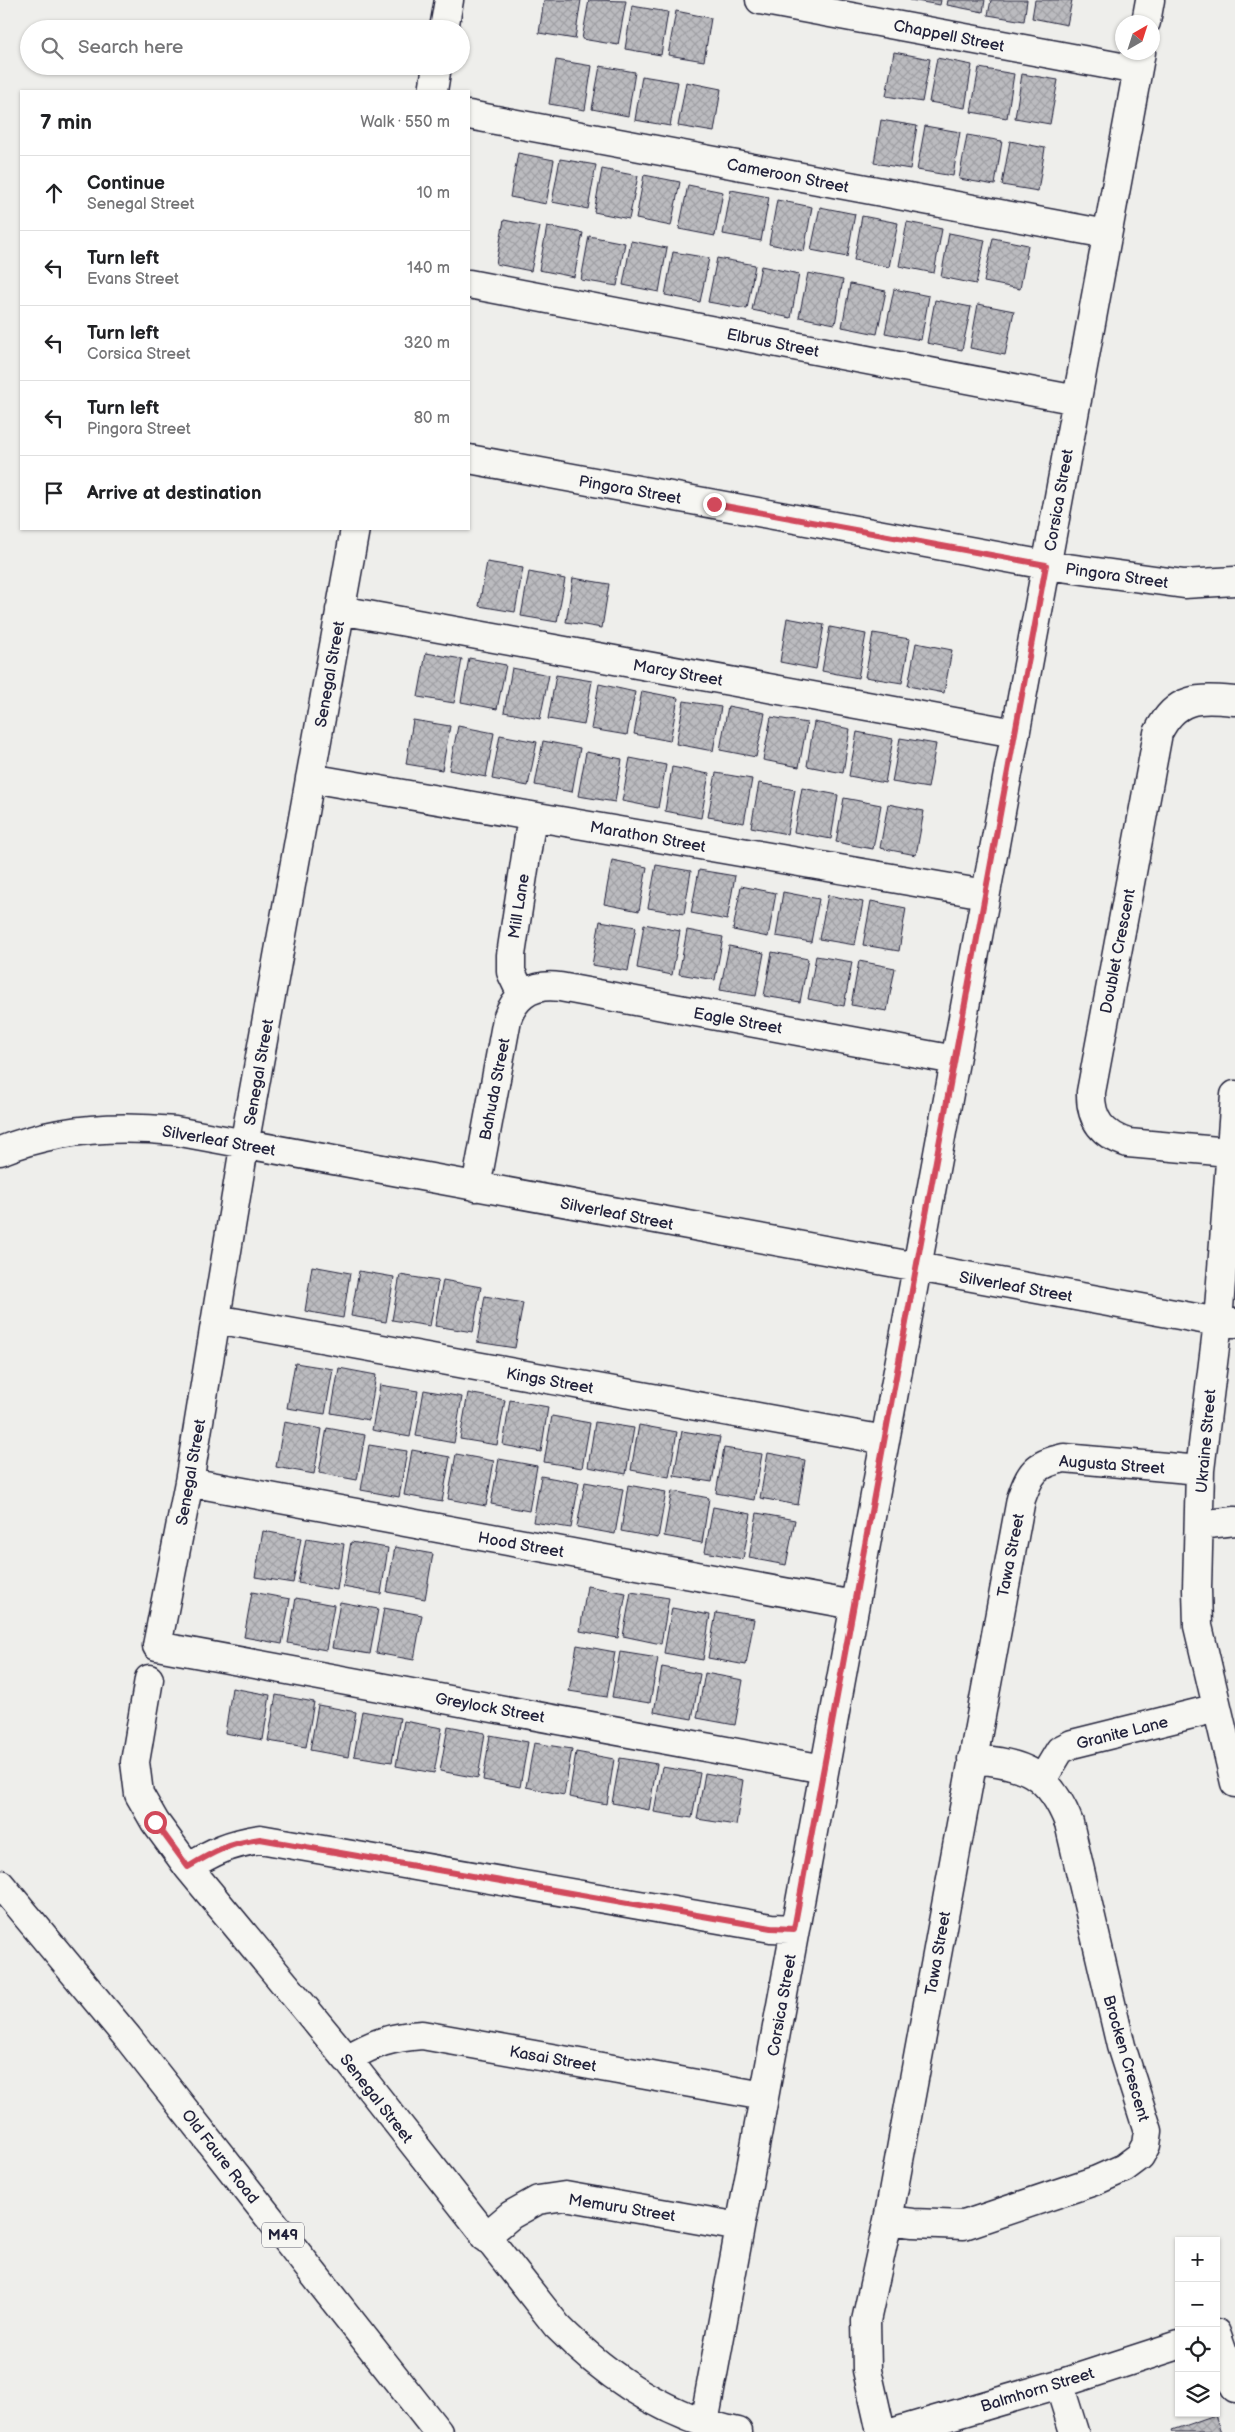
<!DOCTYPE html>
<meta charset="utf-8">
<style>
body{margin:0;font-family:"Balsamiq Sans",sans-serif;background:#f2f2f2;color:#202124}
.controls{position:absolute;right:15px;bottom:15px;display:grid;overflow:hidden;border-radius:0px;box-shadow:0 1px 4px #0004}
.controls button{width:45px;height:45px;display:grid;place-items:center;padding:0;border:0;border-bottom:1px solid #e0e0e0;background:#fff;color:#202124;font:25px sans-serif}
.compass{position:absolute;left:1115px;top:15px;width:45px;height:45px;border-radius:50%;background:#fff;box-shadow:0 1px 4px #0004;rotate:39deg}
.stop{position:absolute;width:15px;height:15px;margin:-11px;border:4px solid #d1495b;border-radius:50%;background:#fff}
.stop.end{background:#d1495b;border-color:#fff;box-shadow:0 1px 5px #0008}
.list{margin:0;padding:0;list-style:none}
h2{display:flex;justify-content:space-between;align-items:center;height:65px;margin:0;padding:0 20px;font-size:21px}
h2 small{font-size:16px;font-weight:400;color:#757577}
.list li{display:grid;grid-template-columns:32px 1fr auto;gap:15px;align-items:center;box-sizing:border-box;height:75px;padding:0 20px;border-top:1px solid #e0e0e0}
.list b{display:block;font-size:19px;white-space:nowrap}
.list p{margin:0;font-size:16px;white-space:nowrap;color:#757577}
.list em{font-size:16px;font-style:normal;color:#757577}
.icon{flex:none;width:28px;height:28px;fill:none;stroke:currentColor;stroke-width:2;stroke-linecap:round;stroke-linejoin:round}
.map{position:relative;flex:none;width:1235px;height:2432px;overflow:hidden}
.search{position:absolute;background:#fff;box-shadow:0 1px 4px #0004;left:20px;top:20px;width:450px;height:55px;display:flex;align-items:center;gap:12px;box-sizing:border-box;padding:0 18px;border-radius:28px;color:#757577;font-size:19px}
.panel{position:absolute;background:#fff;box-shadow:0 1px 4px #0004;left:20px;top:90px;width:450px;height:440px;border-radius:0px}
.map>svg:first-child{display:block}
.building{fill:url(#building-cross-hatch);stroke:#22223b}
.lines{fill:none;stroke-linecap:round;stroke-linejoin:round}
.street-casing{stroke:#22223b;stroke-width:31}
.primary-casing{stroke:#22223b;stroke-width:31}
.street{stroke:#f6f6f2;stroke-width:28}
.primary{stroke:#f6f6f2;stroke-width:28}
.route{stroke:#d1495b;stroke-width:6}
.labels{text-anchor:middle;stroke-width:4.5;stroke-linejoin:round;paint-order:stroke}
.shield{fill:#f6f6f2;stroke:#626272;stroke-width:1}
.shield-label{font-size:15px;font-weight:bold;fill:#22223b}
.street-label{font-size:16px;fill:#22223b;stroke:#f6f6f2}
</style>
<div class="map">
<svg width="1235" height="2432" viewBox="0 0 1235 2432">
<defs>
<pattern id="building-cross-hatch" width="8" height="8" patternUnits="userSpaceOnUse" patternTransform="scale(1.25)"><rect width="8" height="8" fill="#bbbbbf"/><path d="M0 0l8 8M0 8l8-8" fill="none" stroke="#a0a0a5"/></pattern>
</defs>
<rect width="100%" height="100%" fill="#eeeeeb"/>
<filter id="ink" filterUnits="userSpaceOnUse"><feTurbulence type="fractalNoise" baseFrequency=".02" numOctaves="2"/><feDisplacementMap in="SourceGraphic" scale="10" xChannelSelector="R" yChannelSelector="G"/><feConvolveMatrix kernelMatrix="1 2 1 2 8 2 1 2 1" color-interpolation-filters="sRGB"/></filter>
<g filter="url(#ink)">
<path class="building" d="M 544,0 L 581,0 L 575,39 L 539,33 Z
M 589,0 L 626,1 L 618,45 L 582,39 Z
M 910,0 L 941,0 L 940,5 Z
M 948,0 L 985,0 L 983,12 L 947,5 Z
M 991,0 L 1027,0 L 1024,21 L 988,15 Z
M 1035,0 L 1072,0 L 1067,25 L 1032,18 Z
M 632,6 L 668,12 L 661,55 L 625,49 Z
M 676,11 L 711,18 L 704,61 L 668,55 Z
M 894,52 L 930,59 L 922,102 L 886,96 Z
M 937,58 L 972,65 L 965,108 L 929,102 Z
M 556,60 L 592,66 L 585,110 L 549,104 Z
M 600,66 L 635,72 L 628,116 L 592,109 Z
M 979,68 L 1014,74 L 1007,118 L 971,112 Z
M 1022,74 L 1058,80 L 1050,124 L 1015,118 Z
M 642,76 L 678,82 L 670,126 L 635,120 Z
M 686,82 L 721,89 L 714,132 L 678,126 Z
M 881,120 L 917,126 L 910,169 L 874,163 Z
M 925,126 L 960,132 L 953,176 L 917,170 Z
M 967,135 L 1002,141 L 995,185 L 959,179 Z
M 1010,141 L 1045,148 L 1038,191 L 1002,185 Z
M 518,153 L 554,160 L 546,204 L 510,197 Z
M 560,159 L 596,165 L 588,209 L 552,202 Z
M 602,169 L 638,176 L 629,219 L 594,212 Z
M 644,175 L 680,182 L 671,226 L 636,219 Z
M 688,185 L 723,192 L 715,236 L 679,229 Z
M 731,190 L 769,197 L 761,241 L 723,234 Z
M 777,200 L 812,207 L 804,251 L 769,244 Z
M 820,207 L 855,214 L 847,257 L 811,250 Z
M 862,216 L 898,223 L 889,267 L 854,260 Z
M 504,220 L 540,227 L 531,271 L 496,264 Z
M 907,222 L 942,229 L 934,273 L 899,266 Z
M 547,226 L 583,233 L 574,277 L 539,270 Z
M 949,233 L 985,240 L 976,284 L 941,277 Z
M 589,236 L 625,243 L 617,286 L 581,280 Z
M 993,238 L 1028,245 L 1020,289 L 984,282 Z
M 631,241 L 667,248 L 659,292 L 623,285 Z
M 673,252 L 709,258 L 700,302 L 665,295 Z
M 717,258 L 755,265 L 747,309 L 708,302 Z
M 761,266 L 799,274 L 791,318 L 752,310 Z
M 808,273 L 843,280 L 835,324 L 799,317 Z
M 850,284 L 886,291 L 877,334 L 842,327 Z
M 894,289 L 929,296 L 921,340 L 885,333 Z
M 935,300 L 971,307 L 962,350 L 927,343 Z
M 978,304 L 1014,311 L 1005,355 L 970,348 Z
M 487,562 L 523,568 L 515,612 L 479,606 Z
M 529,572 L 565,579 L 557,622 L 521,616 Z
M 573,578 L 609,584 L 602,628 L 566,622 Z
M 787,618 L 824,625 L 816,669 L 780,662 Z
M 830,627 L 866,634 L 858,678 L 822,671 Z
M 873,633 L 910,639 L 902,683 L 865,677 Z
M 916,643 L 952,650 L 944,693 L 908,686 Z
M 426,653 L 462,659 L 454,703 L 418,697 Z
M 469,658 L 506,665 L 497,709 L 461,702 Z
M 512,668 L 549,675 L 540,719 L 504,712 Z
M 556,675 L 592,681 L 584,725 L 548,719 Z
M 599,684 L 635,692 L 627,735 L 591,729 Z
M 642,691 L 678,698 L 670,741 L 634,734 Z
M 684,701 L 721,707 L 713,751 L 676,744 Z
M 728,706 L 765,713 L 756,757 L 720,750 Z
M 771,717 L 807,723 L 799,767 L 763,760 Z
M 413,720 L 450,726 L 442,770 L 406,764 Z
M 814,722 L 850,729 L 843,773 L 807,766 Z
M 458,726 L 494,733 L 486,777 L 449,770 Z
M 857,732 L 893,739 L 885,783 L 849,776 Z
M 500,735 L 537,742 L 528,786 L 492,779 Z
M 900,738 L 936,744 L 928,788 L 892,782 Z
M 543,741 L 580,748 L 572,792 L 535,785 Z
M 586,752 L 622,759 L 615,802 L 578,796 Z
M 630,758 L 666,765 L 658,808 L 622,801 Z
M 672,767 L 709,774 L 701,818 L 665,811 Z
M 716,773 L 752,779 L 744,823 L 708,817 Z
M 759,783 L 795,790 L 787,834 L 751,827 Z
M 802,788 L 838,795 L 831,839 L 794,832 Z
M 844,798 L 881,805 L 873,849 L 836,842 Z
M 888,804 L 924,811 L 916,855 L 880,848 Z
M 612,860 L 647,867 L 639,911 L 604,904 Z
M 656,865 L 691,871 L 684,914 L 648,908 Z
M 699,870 L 735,876 L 727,920 L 691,913 Z
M 741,886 L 776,893 L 768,937 L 733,930 Z
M 783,892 L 819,899 L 811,942 L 776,936 Z
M 828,895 L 863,902 L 855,945 L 819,939 Z
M 871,901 L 906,908 L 899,951 L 863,945 Z
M 600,921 L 636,927 L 628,971 L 592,965 Z
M 644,924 L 680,931 L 672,975 L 637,968 Z
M 687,930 L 723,937 L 715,980 L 679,974 Z
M 729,946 L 764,953 L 756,996 L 720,990 Z
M 772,952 L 808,959 L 800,1002 L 764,996 Z
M 816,956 L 852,962 L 844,1006 L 808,999 Z
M 859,961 L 895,968 L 887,1011 L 851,1005 Z
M 312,1266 L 350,1273 L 343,1318 L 305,1311 Z
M 359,1271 L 394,1277 L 386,1322 L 351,1316 Z
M 400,1275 L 438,1281 L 430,1326 L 392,1320 Z
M 443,1280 L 481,1287 L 473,1332 L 435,1326 Z
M 485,1296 L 523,1303 L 515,1348 L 477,1342 Z
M 295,1363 L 333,1369 L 325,1414 L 287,1408 Z
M 339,1368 L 376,1375 L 369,1420 L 331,1413 Z
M 380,1385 L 418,1391 L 410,1437 L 372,1430 Z
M 424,1390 L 462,1397 L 454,1443 L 416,1436 Z
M 468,1393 L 505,1400 L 497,1445 L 460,1439 Z
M 510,1400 L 548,1407 L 541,1452 L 503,1445 Z
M 552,1416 L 590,1423 L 582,1468 L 544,1462 Z
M 284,1422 L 322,1429 L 314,1474 L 276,1467 Z
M 595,1422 L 634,1428 L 626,1474 L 588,1467 Z
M 639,1425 L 677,1432 L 669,1477 L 631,1470 Z
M 327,1428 L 365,1435 L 357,1480 L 319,1473 Z
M 682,1431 L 720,1437 L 712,1482 L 674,1476 Z
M 369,1445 L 407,1451 L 399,1497 L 361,1490 Z
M 724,1448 L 762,1454 L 754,1500 L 716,1493 Z
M 412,1450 L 450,1457 L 442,1502 L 404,1495 Z
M 768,1453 L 805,1460 L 798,1505 L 760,1498 Z
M 456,1454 L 494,1461 L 486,1506 L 448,1499 Z
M 499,1459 L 537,1466 L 529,1511 L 491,1504 Z
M 541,1476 L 579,1483 L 571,1528 L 533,1522 Z
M 585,1482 L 623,1489 L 615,1534 L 577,1527 Z
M 628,1485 L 666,1492 L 658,1538 L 621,1531 Z
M 672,1491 L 709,1498 L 702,1543 L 664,1536 Z
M 713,1507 L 751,1514 L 743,1559 L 705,1552 Z
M 757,1513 L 795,1520 L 786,1565 L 749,1558 Z
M 263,1531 L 301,1538 L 293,1583 L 255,1577 Z
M 306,1538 L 344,1544 L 337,1590 L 298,1583 Z
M 351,1542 L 388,1548 L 381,1594 L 343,1587 Z
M 395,1547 L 433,1554 L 425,1599 L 387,1592 Z
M 587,1586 L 626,1593 L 618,1638 L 580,1631 Z
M 252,1592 L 290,1599 L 282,1644 L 244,1637 Z
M 631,1592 L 669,1598 L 661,1644 L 623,1636 Z
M 296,1598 L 334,1605 L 326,1650 L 288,1643 Z
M 340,1602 L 378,1609 L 370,1654 L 332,1648 Z
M 384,1608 L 422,1615 L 414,1660 L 376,1653 Z
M 672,1608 L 710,1615 L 703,1660 L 664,1653 Z
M 716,1613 L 754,1619 L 746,1665 L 708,1658 Z
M 577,1645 L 615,1652 L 607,1697 L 569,1691 Z
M 620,1652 L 658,1658 L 650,1703 L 612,1697 Z
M 662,1667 L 700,1674 L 692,1719 L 654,1712 Z
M 705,1673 L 743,1680 L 735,1725 L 697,1718 Z
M 232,1688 L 270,1695 L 263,1740 L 225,1733 Z
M 276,1695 L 314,1702 L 306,1747 L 268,1741 Z
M 318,1705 L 356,1712 L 348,1757 L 310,1750 Z
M 362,1711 L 400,1718 L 392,1762 L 354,1756 Z
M 404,1721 L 442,1728 L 434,1773 L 396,1766 Z
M 448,1726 L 485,1733 L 478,1778 L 440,1771 Z
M 490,1735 L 528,1742 L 520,1787 L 483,1780 Z
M 534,1743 L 572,1749 L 564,1795 L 526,1787 Z
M 576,1752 L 614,1759 L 607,1804 L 569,1797 Z
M 620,1758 L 657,1764 L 649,1810 L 612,1803 Z
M 662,1767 L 700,1773 L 692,1818 L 654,1812 Z
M 705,1773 L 743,1780 L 736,1825 L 697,1819 Z
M 1215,2415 L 1221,2432 L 1173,2432 L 1172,2430 Z"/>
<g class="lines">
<defs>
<path id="street" d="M 760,0 L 1137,70
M 1146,22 L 1150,0
M 444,29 L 449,0
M 433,91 L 437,66
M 469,115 L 1107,234
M 469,284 L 1077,400
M 469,459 L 1046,565 L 1184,584 L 1235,581
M 355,529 L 247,1129 L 189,1482 L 157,1646 L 824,1769
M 340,610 L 1015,733
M 310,778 L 985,894
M 522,995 L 511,972 L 511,955 L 532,816
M 1235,1095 L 1218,1322 L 1200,1470 L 1197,1589 L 1198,1626 L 1235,1783
M 0,1151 C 56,1128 115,1125 175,1131 L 1218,1322 L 1235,1323
M 1229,1152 L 1128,1143 C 1102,1135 1090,1119 1091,1092 L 1158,733 C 1176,696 1198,698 1235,701
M 476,1187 L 507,1019 C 515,995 534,983 560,987 L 955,1060
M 216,1319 L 885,1440
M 189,1482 L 854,1605
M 1199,1525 L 1235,1521
M 149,1679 L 135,1762 L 139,1794 L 155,1822 L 188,1867 L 347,2059 L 557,2326 C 607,2377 667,2417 738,2432
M 1042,1780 L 1060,1750 L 1072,1744 L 1217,1708
M 188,1867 C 214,1851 229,1844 260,1839 L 771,1928 L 795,1929
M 347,2059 C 374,2043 391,2037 422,2035 L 764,2096
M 888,2220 L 913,2223 L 964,2225 L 1097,2180 L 1124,2168 L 1140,2156 L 1146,2145 L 1148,2131 L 1121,2046 L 1069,1823 C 1049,1772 1024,1763 972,1759
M 485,2237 L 511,2215 L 538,2200 L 565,2196 L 740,2227
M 1216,2333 L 1235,2388
M 1059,2384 L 1074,2432
M 704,2423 L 1141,52
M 881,2432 L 867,2370 L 866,2321 L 888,2220 L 1021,1499 C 1030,1473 1035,1464 1064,1458 L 1200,1470
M 895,2432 L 1059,2384 L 1179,2345"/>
<path id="primary" d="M 0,1884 L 128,2038 L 438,2432"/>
</defs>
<use href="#street" class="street-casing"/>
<use href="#primary" class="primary-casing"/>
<use href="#street" class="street"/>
<use href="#primary" class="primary"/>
</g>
</g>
<g class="lines" filter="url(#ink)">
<path class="route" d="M 155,1822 L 188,1867 C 213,1852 230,1843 260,1839 L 771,1928 L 794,1929 L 1046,565 L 714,504"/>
</g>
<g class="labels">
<rect class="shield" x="262" y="2222.5" width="42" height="25" rx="4"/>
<g class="shield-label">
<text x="283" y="2240">M49</text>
</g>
<g class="street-label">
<text transform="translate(949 35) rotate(11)" y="6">Chappell Street</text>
<text transform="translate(788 175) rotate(11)" y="6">Cameroon Street</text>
<text transform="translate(773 342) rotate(11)" y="6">Elbrus Street</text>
<text transform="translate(630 489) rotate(10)" y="6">Pingora Street</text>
<text transform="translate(1058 500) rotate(-80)" y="6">Corsica Street</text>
<text transform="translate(1117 575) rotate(8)" y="6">Pingora Street</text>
<text transform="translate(678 672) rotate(10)" y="6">Marcy Street</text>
<text transform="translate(329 674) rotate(-80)" y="6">Senegal Street</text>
<text transform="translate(648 836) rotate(10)" y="6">Marathon Street</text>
<text transform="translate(518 906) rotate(-81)" y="6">Mill Lane</text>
<text transform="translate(1117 951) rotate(-79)" y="6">Doublet Crescent</text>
<text transform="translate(738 1020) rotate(10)" y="6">Eagle Street</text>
<text transform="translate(258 1072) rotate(-80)" y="6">Senegal Street</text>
<text transform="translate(494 1089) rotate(-79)" y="6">Bahuda Street</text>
<text transform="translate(219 1140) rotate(10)" y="6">Silverleaf Street</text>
<text transform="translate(617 1213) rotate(11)" y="6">Silverleaf Street</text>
<text transform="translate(1016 1286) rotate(10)" y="6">Silverleaf Street</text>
<text transform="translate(550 1380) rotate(10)" y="6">Kings Street</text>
<text transform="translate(1205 1441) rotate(-85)" y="6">Ukraine Street</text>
<text transform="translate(1112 1464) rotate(4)" y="6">Augusta Street</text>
<text transform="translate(190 1472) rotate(-80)" y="6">Senegal Street</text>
<text transform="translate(521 1544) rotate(10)" y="6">Hood Street</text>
<text transform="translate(1010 1555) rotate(-79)" y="6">Tawa Street</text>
<text transform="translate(490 1707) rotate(10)" y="6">Greylock Street</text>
<text transform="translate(1122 1732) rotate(-14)" y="6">Granite Lane</text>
<text transform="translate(937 1953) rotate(-80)" y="6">Tawa Street</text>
<text transform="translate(781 2005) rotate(-80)" y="6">Corsica Street</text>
<text transform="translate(553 2058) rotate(10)" y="6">Kasai Street</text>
<text transform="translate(1127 2058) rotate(74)" y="6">Brocken Crescent</text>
<text transform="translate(377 2098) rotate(52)" y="6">Senegal Street</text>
<text transform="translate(221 2156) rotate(52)" y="6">Old Faure Road</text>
<text transform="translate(622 2207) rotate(9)" y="6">Memuru Street</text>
<text transform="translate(1037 2389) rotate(-17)" y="6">Balmhorn Street</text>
</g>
</g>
</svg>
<div class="controls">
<button>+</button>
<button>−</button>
<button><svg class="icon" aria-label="locate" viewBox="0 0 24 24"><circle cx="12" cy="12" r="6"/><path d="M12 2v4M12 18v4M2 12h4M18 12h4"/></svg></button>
<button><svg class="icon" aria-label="layers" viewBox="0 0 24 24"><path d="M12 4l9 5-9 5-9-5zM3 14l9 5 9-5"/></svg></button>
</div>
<svg class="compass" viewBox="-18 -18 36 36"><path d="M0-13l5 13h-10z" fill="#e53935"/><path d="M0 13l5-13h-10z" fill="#757577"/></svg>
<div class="stop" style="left:155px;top:1822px"></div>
<div class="stop end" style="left:714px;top:504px"></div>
<div class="search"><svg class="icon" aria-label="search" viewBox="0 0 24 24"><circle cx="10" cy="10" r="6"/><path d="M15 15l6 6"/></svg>Search here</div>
<section class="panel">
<h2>7 min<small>Walk · 550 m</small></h2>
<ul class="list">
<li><svg class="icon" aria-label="ahead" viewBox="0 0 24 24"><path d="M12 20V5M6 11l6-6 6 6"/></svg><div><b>Continue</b><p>Senegal Street</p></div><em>10 m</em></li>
<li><svg class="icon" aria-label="left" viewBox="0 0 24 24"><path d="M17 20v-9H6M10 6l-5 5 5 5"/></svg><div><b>Turn left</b><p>Evans Street</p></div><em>140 m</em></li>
<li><svg class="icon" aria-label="left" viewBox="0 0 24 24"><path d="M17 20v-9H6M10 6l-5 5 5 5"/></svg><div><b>Turn left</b><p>Corsica Street</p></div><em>320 m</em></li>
<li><svg class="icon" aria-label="left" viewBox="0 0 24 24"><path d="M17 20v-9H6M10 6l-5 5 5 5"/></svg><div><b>Turn left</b><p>Pingora Street</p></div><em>80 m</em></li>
<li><svg class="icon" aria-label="arrive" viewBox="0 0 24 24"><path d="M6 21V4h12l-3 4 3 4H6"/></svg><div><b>Arrive at destination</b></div></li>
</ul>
</section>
</div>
